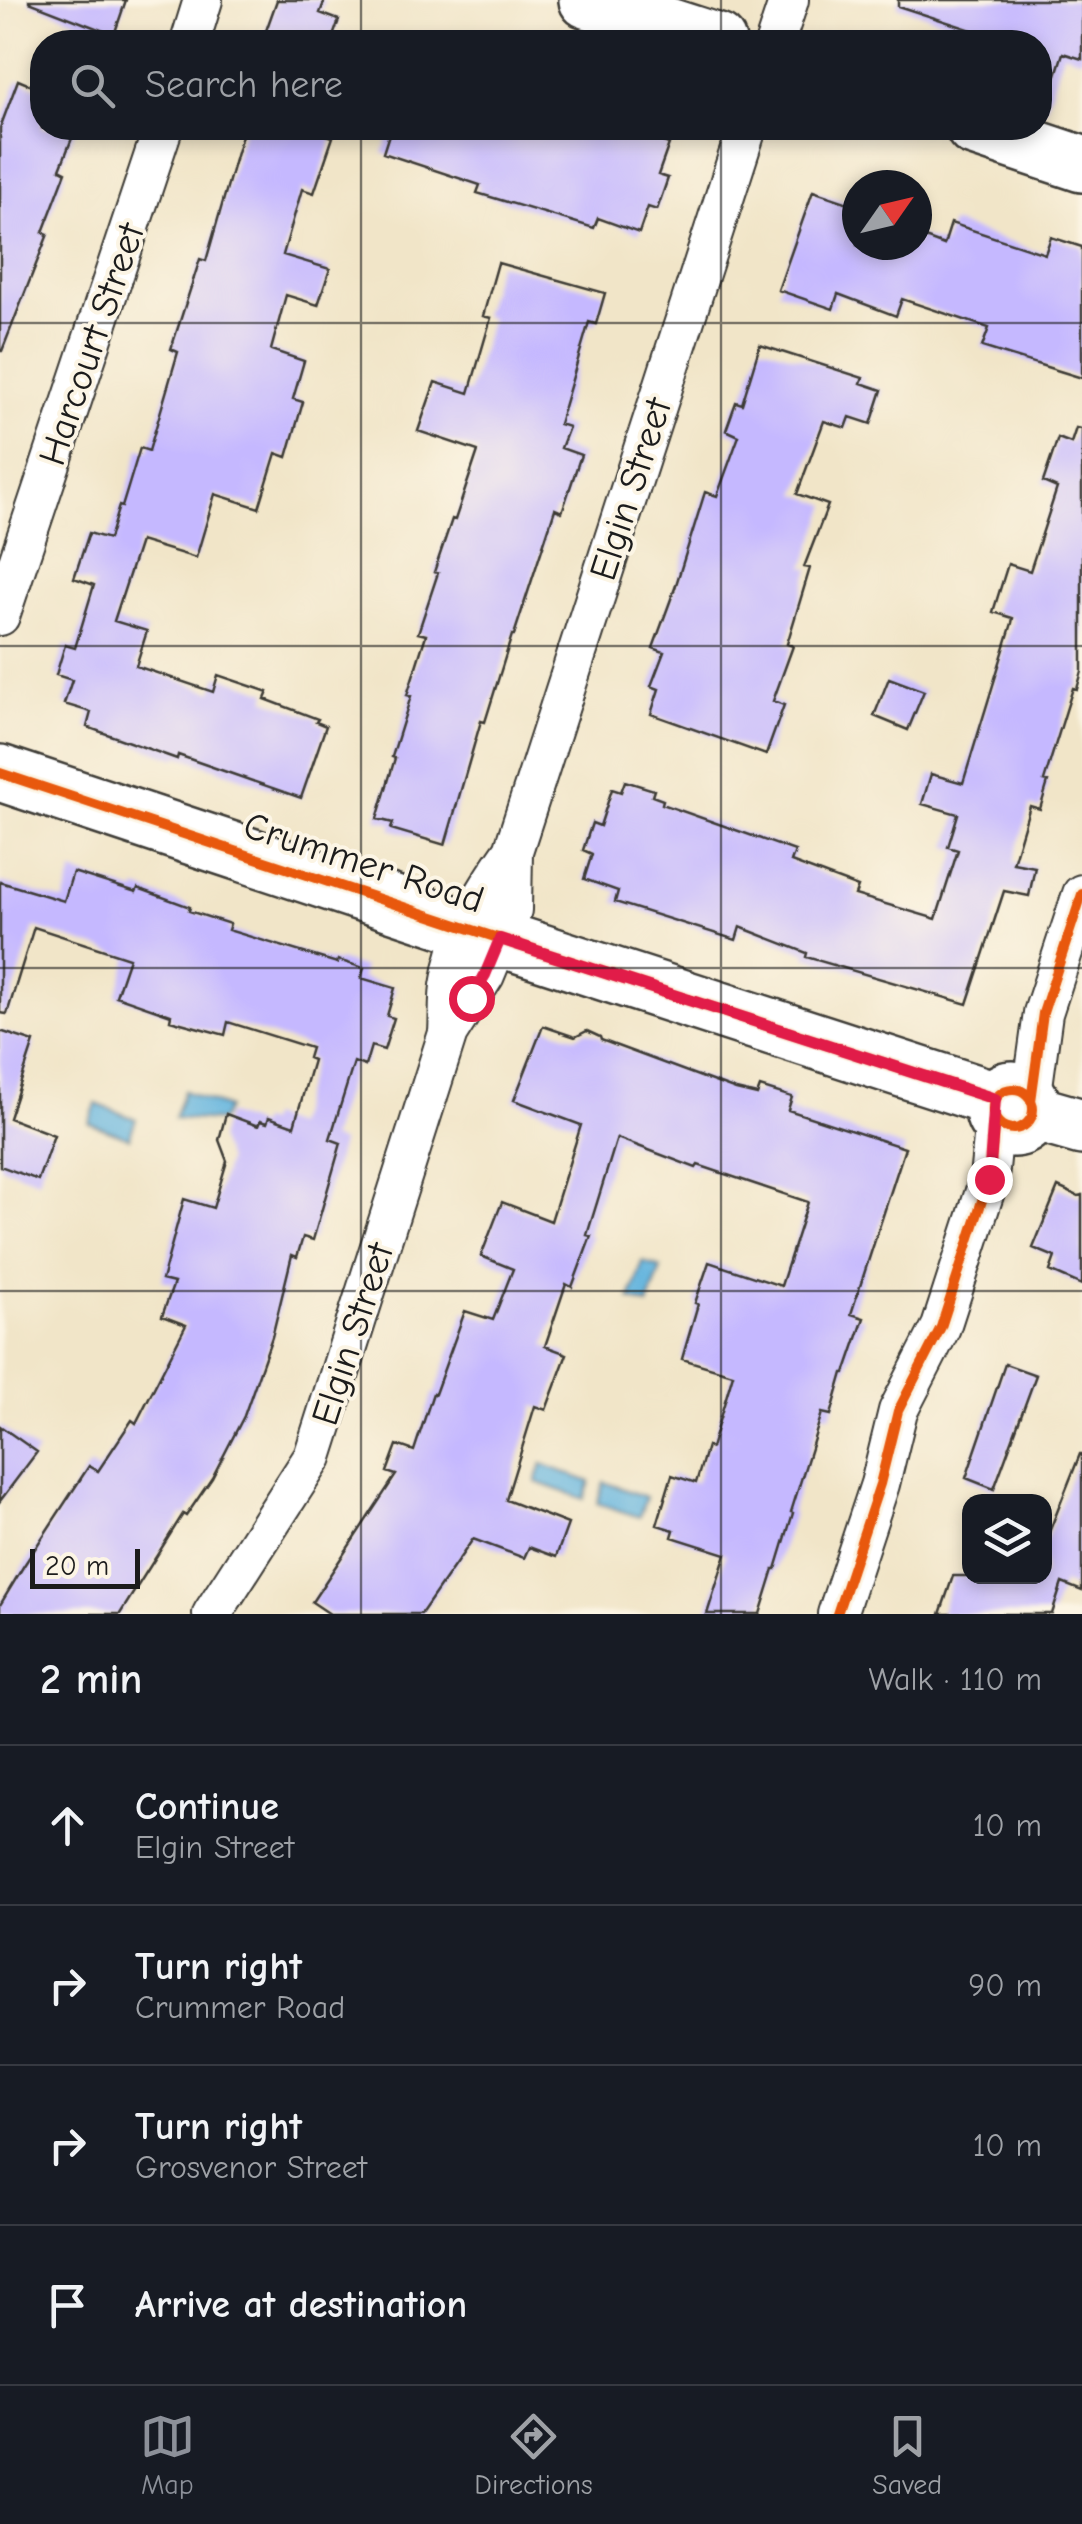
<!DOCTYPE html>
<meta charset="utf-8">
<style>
body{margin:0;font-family:"Comic Neue",sans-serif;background:#20242c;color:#f1f3f6}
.controls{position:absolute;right:30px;bottom:30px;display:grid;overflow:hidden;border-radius:20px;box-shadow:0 5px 15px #0003}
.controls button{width:90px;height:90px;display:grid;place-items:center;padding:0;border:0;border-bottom:2px solid #363941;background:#171b24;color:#f1f3f6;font:50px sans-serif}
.compass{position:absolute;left:842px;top:170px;width:90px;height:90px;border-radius:50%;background:#171b24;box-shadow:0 5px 15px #0003;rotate:56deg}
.scale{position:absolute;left:30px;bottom:25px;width:110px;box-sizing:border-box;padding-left:10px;border:5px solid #1c1c1c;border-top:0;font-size:28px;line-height:35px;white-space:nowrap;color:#1c1c1c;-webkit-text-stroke:8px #fcf5e5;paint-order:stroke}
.stop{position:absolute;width:30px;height:30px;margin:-22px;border:8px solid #e11d48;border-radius:50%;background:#fff}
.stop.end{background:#e11d48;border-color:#fff;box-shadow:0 2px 10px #0008}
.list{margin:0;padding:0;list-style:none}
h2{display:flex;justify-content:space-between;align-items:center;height:130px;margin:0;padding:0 40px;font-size:42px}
h2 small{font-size:32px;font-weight:400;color:#9ea1a6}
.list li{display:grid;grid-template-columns:65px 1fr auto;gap:30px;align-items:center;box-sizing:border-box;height:160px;padding:0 40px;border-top:2px solid #363941}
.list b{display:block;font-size:38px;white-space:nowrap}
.list p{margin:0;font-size:32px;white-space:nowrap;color:#9ea1a6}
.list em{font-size:32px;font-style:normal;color:#9ea1a6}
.icon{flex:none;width:55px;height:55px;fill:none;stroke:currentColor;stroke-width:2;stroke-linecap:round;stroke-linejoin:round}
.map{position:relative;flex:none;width:1082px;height:1614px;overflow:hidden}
.search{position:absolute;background:#171b24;box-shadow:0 5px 15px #0003;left:30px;right:30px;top:30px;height:110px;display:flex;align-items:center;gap:25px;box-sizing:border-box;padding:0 35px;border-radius:40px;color:#9ea1a6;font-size:38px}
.sheet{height:770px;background:#171b24}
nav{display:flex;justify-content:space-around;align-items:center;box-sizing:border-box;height:140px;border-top:2px solid #363941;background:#171b24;font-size:28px;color:#9ea1a6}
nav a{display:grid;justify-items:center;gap:5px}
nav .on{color:#8c9099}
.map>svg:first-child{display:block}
.water{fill:#62b4de;stroke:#3f687d;stroke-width:2.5}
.building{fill:#c5b8ff}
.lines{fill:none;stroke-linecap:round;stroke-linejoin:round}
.street-casing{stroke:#3c3a36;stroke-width:42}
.secondary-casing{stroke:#3c3a36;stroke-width:60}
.street{stroke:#fff;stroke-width:38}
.secondary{stroke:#fff;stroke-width:55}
.cycleway-casing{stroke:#fcf5e5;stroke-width:16}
.cycleway{stroke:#e8590c;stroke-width:10}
.route{stroke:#e11d48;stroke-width:12}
.grid{fill:none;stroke:#1c1c1c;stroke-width:2.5;stroke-opacity:0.55}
.labels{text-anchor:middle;stroke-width:8;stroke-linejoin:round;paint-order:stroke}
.street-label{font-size:38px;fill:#1c1c1c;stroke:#fcf5e5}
</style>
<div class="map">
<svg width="1082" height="1614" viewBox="0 0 1082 1614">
<rect width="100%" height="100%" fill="#fcf5e5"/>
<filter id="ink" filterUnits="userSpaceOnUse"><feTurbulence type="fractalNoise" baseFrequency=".01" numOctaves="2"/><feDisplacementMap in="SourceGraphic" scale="20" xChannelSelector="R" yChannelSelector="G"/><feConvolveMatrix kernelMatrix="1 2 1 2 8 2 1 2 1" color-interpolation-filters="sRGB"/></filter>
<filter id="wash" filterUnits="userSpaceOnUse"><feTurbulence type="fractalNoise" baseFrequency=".0048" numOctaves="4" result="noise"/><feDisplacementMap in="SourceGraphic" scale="40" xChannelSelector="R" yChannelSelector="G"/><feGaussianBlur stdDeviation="2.25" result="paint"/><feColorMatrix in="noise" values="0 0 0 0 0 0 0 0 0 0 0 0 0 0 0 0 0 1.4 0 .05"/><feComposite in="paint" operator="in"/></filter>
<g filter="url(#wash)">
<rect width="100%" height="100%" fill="#f1e5c8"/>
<path class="water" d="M 184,1091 L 227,1108 L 220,1121 L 174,1118 Z
M 96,1104 L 136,1119 L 129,1138 L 89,1123 Z
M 643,1262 L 661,1268 L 648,1305 L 630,1299 Z
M 542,1464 L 590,1482 L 584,1499 L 536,1482 Z
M 604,1482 L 646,1497 L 639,1517 L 597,1503 Z"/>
<g id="blocks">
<path class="building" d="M 29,0 L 126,0 L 114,35 L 29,2 Z
M 277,0 L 325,0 L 320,13 L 339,20 L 331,42 L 262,42 Z
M 898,0 L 1082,0 L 1082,59 L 1063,53 L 1045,109 L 1040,108 L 1040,42 L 989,42 L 970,36 L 972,30 L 898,6 Z
M 18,80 L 42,90 L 42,128 L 76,128 L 60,169 L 66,172 L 43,232 L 48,234 L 2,351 L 0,351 L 0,128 Z
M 244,128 L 304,128 L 333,137 L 314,193 L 302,189 L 283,255 L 330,269 L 318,305 L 286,295 L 271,350 L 304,361 L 293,399 L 303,402 L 287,457 L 276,453 L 259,508 L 215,494 L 196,558 L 140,541 L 114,621 L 147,631 L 136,666 L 213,692 L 218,675 L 268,692 L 265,699 L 318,719 L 316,722 L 326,726 L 301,798 L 178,755 L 177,759 L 87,727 L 91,712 L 64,704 L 72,680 L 56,675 L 65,645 L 75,648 L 94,585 L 74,578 L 89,533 L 109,539 L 119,506 L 122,507 L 140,448 L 149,451 L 178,352 L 171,349 L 200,259 L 206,261 Z
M 391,128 L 623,128 L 669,144 L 658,175 L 668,178 L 657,210 L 648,207 L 639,233 L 598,218 L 594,228 L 477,193 L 480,185 L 383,153 Z
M 813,191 L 857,206 L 857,245 L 917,245 L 917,235 L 944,245 L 951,223 L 1045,254 L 1051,237 L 1082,247 L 1082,378 L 982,347 L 989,328 L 902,299 L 896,316 L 838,294 L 833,309 L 778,290 Z
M 498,263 L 605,293 L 596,324 L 589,322 L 559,424 L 569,427 L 561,448 L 581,455 L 562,512 L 555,509 L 514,635 L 512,635 L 485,722 L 481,721 L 445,845 L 391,829 L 393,823 L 377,819 L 395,758 L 392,757 L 411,696 L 407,695 L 426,635 L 418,633 L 438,573 L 434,572 L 452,519 L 455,520 L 478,451 L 418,431 L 435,382 L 469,393 L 491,318 L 483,316 Z
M 760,345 L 863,378 L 861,383 L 882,390 L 871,424 L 850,417 L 846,428 L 824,421 L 797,494 L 828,505 L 804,567 L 810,568 L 787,644 L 793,646 L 773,701 L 784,705 L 766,755 L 651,714 L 659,689 L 651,686 L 664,652 L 653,648 L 675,588 L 705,492 L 717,496 L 739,436 L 726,430 L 736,402 L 742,404 Z
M 1076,428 L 1082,429 L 1082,671 L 1077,689 L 1073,688 L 1044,781 L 1048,782 L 1040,809 L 1030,806 L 1013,863 L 1035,867 L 1029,896 L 1004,891 L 967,1004 L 806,957 L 807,953 L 740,927 L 736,940 L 615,902 L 618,891 L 584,879 L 592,854 L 583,850 L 592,823 L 600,826 L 612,789 L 621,792 L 625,781 L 654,790 L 652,796 L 663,800 L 662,804 L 795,851 L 791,862 L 858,887 L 855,895 L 936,919 L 958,850 L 948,847 L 958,814 L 922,804 L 931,774 L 963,783 L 1012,623 L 1013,618 L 993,612 L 1008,564 L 1030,571 L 1057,488 L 1043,482 L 1058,438 L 1071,443 Z
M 889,678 L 924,691 L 908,730 L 874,716 Z
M 73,872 L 136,892 L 138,888 L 190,907 L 189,911 L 230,924 L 228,930 L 337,963 L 338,960 L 364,968 L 361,978 L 395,988 L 387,1016 L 394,1018 L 384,1050 L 371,1046 L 365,1066 L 354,1062 L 330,1139 L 341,1143 L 313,1240 L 303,1237 L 297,1257 L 292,1255 L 272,1337 L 244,1416 L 212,1478 L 186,1516 L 183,1514 L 120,1614 L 0,1614 L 0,1605 L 23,1567 L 89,1466 L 98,1471 L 132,1420 L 136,1423 L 186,1325 L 162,1316 L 174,1283 L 162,1280 L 184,1199 L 213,1208 L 227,1161 L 219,1140 L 226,1114 L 258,1126 L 260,1121 L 267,1123 L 269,1117 L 294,1126 L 313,1060 L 308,1058 L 311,1048 L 228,1022 L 225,1035 L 170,1020 L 171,1015 L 116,996 L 129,958 L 34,927 L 7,1014 L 0,1013 L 0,882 L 64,901 Z
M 543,1026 L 575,1037 L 587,1031 L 600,1037 L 601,1040 L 736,1090 L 757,1095 L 760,1087 L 792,1097 L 788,1110 L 905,1148 L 851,1314 L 864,1318 L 845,1373 L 843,1373 L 831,1415 L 822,1413 L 791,1512 L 793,1513 L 776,1569 L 774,1569 L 760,1614 L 707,1614 L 726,1554 L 672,1537 L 674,1530 L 657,1525 L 672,1475 L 696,1483 L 707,1446 L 711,1448 L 733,1374 L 682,1359 L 698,1304 L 695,1303 L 709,1262 L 781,1286 L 808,1202 L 698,1165 L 696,1168 L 617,1138 L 587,1235 L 591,1236 L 572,1287 L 566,1284 L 545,1346 L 567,1354 L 546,1410 L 535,1406 L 506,1500 L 568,1524 L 556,1557 L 529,1547 L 524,1558 L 473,1539 L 421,1614 L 330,1614 L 312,1602 L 396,1475 L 387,1472 L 397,1445 L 414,1451 L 433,1393 L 435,1394 L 465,1311 L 493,1320 L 513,1269 L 481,1256 L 502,1202 L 551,1221 L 581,1125 L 514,1100 Z
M 0,1031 L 34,1042 L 9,1118 L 54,1135 L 38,1180 L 0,1166 Z
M 1058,1187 L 1078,1196 L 1082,1195 L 1082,1285 L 1050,1271 L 1055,1257 L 1033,1248 Z
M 1005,1364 L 1036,1375 L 994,1489 L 966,1478 Z
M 0,1426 L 37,1452 L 0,1501 Z
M 1080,1454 L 1082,1454 L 1082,1591 L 1062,1583 L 1052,1614 L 940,1614 L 953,1576 L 1044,1576 L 1044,1545 Z"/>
</g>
</g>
<g filter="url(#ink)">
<use href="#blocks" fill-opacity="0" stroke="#3c3a36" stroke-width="2.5"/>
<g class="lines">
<defs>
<path id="street" d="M 190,42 L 203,0
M 775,42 L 789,0
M 0,616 L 163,128
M 448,1033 C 449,1018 448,1001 450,986 C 457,934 484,892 513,851 L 747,128
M 1031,1101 L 1043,1013 L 1082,894
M 212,1614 L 313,1457 L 448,1033 L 485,975 L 512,910 L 513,851
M 837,1614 L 880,1484 L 898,1411 L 941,1327 L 989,1179 L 995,1118"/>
<path id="secondary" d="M 587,0 L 718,42
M 974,128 L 1082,164
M 0,773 L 467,928 L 995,1099
M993 1109a20 20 0 1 1 40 0a20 20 0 1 1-40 0Z
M 1033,1113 L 1082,1127"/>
</defs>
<use href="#street" class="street-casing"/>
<use href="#secondary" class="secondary-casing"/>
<use href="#street" class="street"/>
<use href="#secondary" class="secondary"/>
<defs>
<path id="cycleway" d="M 0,773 L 467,928 L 995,1099
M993 1109a20 20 0 1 1 40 0a20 20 0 1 1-40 0Z
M 1031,1101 L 1043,1013 L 1082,894
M 837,1614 L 880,1484 L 898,1411 L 941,1327 L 989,1179 L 995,1118"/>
</defs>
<use href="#cycleway" class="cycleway-casing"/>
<use href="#cycleway" class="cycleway"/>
</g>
</g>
<g class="lines" filter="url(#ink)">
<path class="route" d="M 471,998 L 485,975 L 500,939 L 995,1099 L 989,1179"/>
</g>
<path class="grid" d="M 361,0 L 361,42M 721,0 L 721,42M 361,128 L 361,1614M 721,128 L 721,1614M 0,323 L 1082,323M 0,646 L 1082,646M 0,968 L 1082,968M 0,1291 L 1082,1291"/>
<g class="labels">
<g class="street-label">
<text transform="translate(91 344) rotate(-71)" y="13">Harcourt Street</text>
<text transform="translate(630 489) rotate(-72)" y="13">Elgin Street</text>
<text transform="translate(364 862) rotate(18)" y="13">Crummer Road</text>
<text transform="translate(352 1334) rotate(-72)" y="13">Elgin Street</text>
</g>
</g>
</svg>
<div class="controls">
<button><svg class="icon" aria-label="layers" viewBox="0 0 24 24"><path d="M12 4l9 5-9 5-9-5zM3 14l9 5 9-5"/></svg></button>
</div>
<svg class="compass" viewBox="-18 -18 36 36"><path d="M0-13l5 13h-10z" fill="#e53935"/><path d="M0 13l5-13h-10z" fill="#9ea1a6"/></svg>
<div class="scale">20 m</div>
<div class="stop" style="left:471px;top:998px"></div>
<div class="stop end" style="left:989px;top:1179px"></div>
<div class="search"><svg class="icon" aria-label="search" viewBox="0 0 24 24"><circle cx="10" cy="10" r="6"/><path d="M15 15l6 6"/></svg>Search here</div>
</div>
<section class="sheet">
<h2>2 min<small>Walk · 110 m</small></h2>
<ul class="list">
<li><svg class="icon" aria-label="ahead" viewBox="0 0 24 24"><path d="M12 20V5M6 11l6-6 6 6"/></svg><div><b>Continue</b><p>Elgin Street</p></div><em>10 m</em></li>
<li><svg class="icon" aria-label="right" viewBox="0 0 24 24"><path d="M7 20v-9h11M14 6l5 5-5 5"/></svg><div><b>Turn right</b><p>Crummer Road</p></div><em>90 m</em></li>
<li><svg class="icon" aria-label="right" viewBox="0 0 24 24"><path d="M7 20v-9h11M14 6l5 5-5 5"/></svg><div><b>Turn right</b><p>Grosvenor Street</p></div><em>10 m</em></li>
<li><svg class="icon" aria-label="arrive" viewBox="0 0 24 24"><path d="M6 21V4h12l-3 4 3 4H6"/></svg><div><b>Arrive at destination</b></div></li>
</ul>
</section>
<nav>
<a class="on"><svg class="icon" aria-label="map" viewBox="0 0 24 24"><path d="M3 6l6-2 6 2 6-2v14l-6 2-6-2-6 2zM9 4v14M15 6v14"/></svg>Map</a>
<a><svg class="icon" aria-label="directions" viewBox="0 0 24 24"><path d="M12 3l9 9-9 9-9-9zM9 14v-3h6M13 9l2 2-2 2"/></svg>Directions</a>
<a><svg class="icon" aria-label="saved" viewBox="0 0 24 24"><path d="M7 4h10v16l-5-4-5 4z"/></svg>Saved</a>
</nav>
